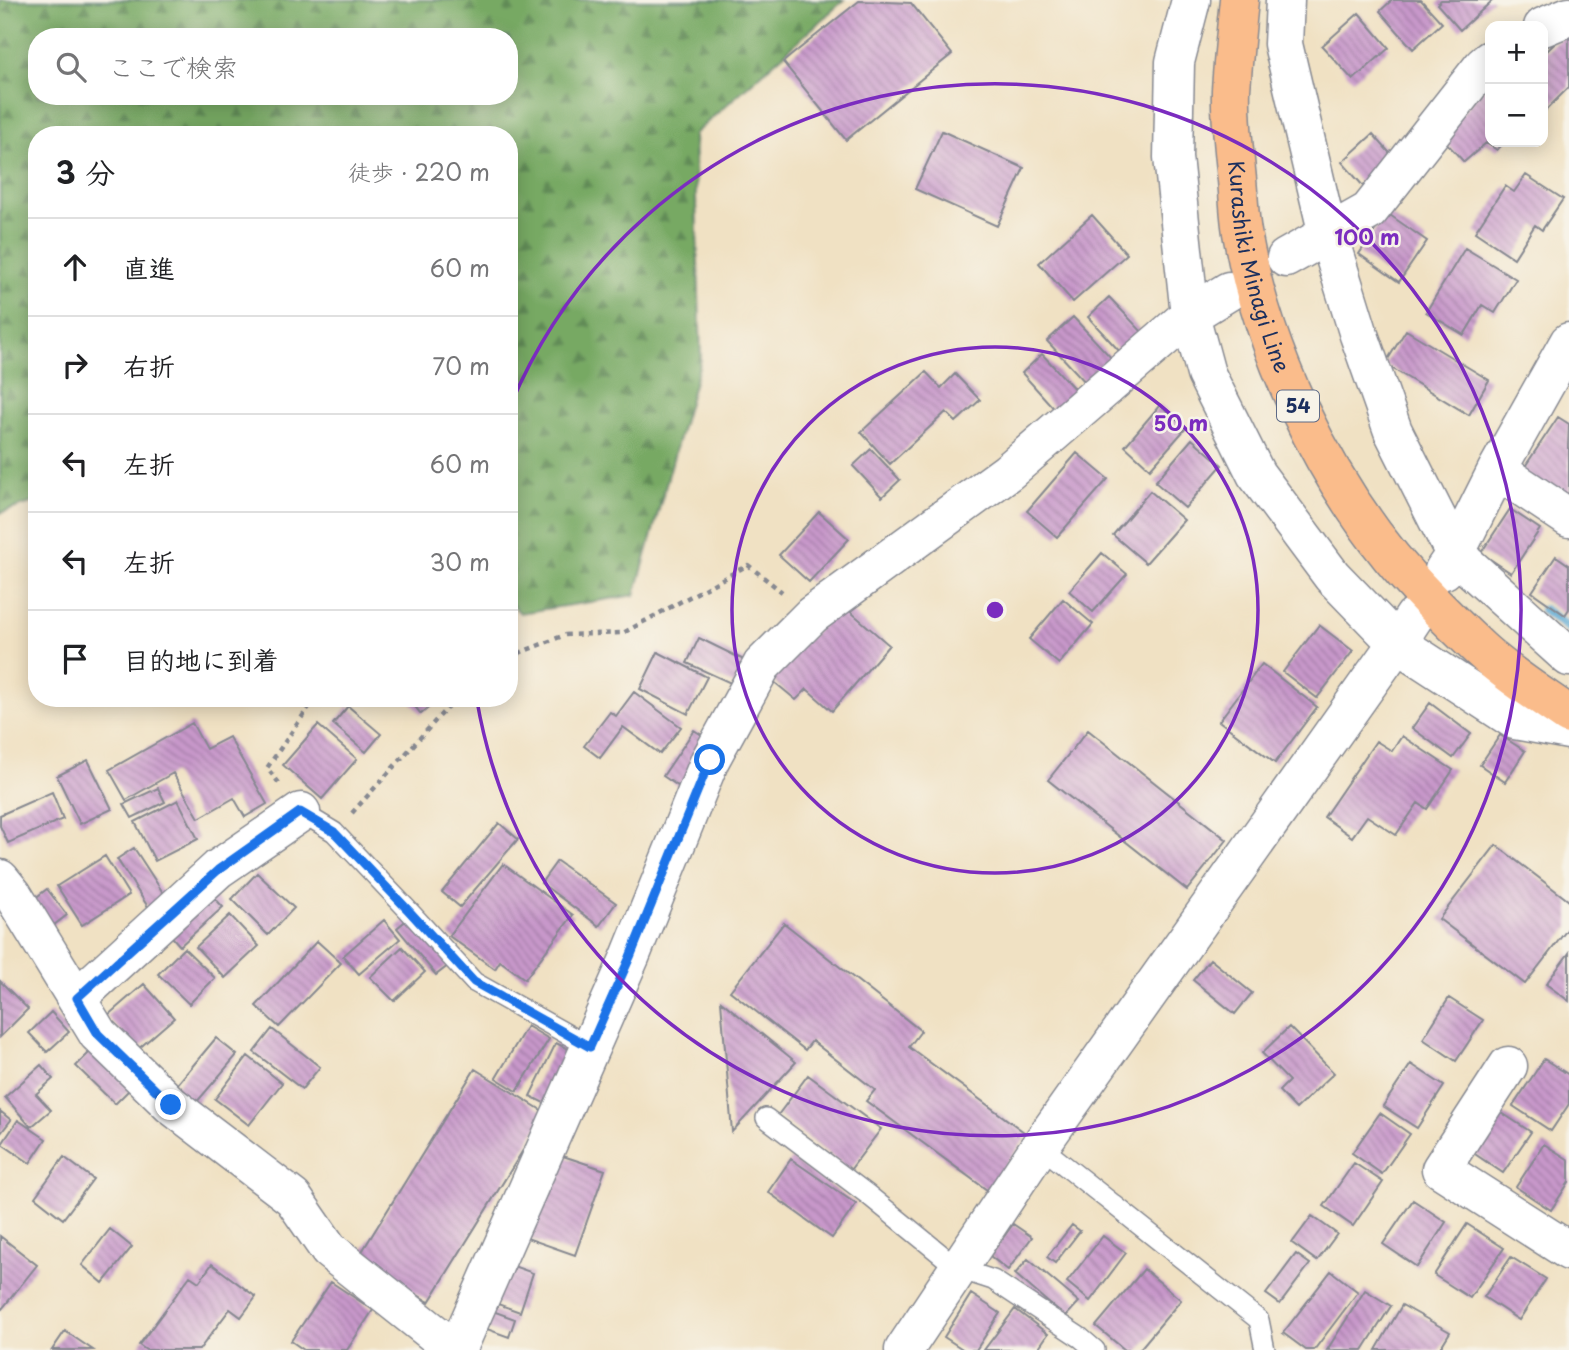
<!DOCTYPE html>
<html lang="ja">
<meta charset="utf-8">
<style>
body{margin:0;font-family:"Playpen Sans","Klee One",sans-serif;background:#f2f2f2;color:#202124}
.controls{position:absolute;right:21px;top:21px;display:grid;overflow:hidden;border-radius:14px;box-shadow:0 4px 18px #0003}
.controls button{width:63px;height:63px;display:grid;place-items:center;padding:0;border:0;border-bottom:2px solid #e0e0e0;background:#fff;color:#202124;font:35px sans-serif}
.stop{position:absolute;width:21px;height:21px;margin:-16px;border:5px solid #1a73e8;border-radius:50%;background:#fff}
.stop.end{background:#1a73e8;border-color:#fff;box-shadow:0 2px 7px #0008}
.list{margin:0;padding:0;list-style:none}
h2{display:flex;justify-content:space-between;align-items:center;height:91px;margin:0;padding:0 28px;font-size:30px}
h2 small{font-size:23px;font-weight:400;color:#757577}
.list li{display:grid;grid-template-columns:46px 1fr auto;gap:21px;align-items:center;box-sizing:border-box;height:98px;padding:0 28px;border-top:2px solid #e0e0e0}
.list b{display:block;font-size:26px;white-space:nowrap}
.list em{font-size:23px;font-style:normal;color:#757577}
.icon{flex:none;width:38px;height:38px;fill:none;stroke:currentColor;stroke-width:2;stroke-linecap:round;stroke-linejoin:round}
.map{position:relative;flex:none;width:1569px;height:1350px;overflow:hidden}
.search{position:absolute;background:#fff;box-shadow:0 4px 18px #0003;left:28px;top:28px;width:490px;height:77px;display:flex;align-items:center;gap:18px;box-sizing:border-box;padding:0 24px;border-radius:28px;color:#757577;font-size:26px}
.panel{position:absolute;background:#fff;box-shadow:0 4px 18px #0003;left:28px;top:126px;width:490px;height:581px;border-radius:28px}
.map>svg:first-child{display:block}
.forest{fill:url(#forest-firs);stroke:#496c61;stroke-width:2;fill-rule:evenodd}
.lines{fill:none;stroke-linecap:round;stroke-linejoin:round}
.stream{stroke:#5caad5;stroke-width:10}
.building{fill:url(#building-back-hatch)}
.service-casing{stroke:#868890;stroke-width:22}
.minor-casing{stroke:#868890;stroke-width:41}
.primary-casing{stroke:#868890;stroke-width:41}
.path{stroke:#868890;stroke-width:4.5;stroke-dasharray:5 5;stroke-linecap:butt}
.service{stroke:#fff;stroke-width:19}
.minor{stroke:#fff;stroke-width:38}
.primary{stroke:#fabc8b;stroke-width:38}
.route{stroke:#1a73e8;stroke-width:9}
.ring{fill:none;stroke:#7b2cbf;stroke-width:3.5}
.labels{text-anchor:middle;stroke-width:5;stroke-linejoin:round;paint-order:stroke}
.shield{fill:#f7f3e8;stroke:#5d6a87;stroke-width:2}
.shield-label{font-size:19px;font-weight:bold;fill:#1b2f5e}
.street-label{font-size:21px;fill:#1b2f5e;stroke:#f7f3e8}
.centre{fill:#7b2cbf;stroke:#f7f3e8;stroke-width:3.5}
.ring-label{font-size:21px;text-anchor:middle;font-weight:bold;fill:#7b2cbf;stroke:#f7f3e8;stroke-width:5;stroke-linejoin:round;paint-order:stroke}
</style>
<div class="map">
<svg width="1569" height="1350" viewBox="0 0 1569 1350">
<defs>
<pattern id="forest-firs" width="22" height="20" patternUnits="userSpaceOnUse" patternTransform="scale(1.75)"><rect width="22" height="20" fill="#77a964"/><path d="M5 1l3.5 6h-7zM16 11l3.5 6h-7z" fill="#618a56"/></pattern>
<pattern id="building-back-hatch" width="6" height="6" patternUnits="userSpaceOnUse" patternTransform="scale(1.75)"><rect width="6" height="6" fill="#c898ca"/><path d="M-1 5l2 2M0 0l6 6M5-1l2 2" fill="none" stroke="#a27ca7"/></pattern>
</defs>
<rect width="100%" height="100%" fill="#f7f3e8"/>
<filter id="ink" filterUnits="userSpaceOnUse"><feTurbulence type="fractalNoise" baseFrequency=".0143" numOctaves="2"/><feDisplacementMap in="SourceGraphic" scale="14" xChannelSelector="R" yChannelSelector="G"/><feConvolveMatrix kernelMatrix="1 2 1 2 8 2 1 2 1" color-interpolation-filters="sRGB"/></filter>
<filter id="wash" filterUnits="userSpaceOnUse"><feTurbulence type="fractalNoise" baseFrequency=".00686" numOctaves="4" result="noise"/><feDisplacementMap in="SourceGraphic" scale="28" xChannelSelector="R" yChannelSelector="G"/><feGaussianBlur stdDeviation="1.57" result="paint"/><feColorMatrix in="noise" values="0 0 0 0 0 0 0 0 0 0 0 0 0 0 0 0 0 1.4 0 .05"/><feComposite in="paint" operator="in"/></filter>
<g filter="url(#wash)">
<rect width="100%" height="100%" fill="#f0e1c3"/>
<path class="forest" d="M 0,0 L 844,0 L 694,134 L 701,359 L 635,595 L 520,613 L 509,601 L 509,135 L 37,135 L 37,501 L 0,513 ZM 37,37 L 509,37 L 509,96 L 37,96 Z"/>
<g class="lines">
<path class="stream" d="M 1544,610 L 1569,628"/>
</g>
<g id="blocks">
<path class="building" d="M 1392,0 L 1421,0 L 1442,23 L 1413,49 L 1380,11 Z
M 1441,0 L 1493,0 L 1460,30 L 1437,4 Z
M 859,1 L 911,3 L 952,54 L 846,140 L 783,62 Z
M 1359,13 L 1389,48 L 1353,80 L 1322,46 Z
M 1569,30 L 1569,87 L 1543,113 L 1543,46 L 1547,51 Z
M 1483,88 L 1490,95 L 1490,142 L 1505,142 L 1497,150 L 1486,143 L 1464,162 L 1442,138 Z
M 942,131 L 1024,168 L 997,226 L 915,189 Z
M 1373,134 L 1395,159 L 1364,187 L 1342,162 Z
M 1526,175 L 1563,199 L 1542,230 L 1535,225 L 1514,258 L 1475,232 L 1505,186 L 1514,192 Z
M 1387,213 L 1427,241 L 1399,282 L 1359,254 Z
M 1092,215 L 1127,254 L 1073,302 L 1039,263 Z
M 1465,248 L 1516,279 L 1495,313 L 1482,305 L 1464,335 L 1426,312 Z
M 1109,297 L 1144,334 L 1122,354 L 1088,317 Z
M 1073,317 L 1115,362 L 1088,385 L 1047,341 Z
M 1406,330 L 1489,380 L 1469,415 L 1385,364 Z
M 1042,354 L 1079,394 L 1058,413 L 1022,373 Z
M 926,372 L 941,388 L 955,374 L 980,400 L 956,422 L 946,412 L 890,464 L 861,432 Z
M 1160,405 L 1186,428 L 1150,469 L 1125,446 Z
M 1558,417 L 1569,424 L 1568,448 L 1569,448 L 1569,503 L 1520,474 Z
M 1192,439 L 1222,465 L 1185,508 L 1155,482 Z
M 871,449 L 900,480 L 882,497 L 853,466 Z
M 1077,453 L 1108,479 L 1057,537 L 1027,511 Z
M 1150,491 L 1184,520 L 1146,563 L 1113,535 Z
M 1510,509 L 1540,529 L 1511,573 L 1481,553 Z
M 819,512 L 849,539 L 809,582 L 779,555 Z
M 1102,553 L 1127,574 L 1093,612 L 1069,591 Z
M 1556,556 L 1569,565 L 1569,609 L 1565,615 L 1532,592 Z
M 1063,599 L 1093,624 L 1059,664 L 1029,639 Z
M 844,606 L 889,645 L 832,711 L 807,689 L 796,700 L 767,676 Z
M 1319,625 L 1353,651 L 1317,698 L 1283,672 Z
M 699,638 L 746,661 L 735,685 L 687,663 Z
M 658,652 L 707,677 L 688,714 L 640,689 Z
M 1262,664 L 1317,707 L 1275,763 L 1219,721 Z
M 634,692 L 681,727 L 660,754 L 623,727 L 600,758 L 584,746 L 610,712 L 616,716 Z
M 408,698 L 440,698 L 421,714 Z
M 1430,703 L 1471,734 L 1453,758 L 1412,728 Z
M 348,706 L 381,734 L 366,752 L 333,724 Z
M 192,723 L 206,749 L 229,737 L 267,804 L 245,817 L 234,798 L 199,818 L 173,773 L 126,800 L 109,770 Z
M 318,725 L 357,759 L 322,799 L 283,765 Z
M 694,730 L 714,743 L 684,790 L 663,776 Z
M 1088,730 L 1227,840 L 1187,890 L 1048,780 Z
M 1500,735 L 1525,751 L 1505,782 L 1480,765 Z
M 1402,736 L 1453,770 L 1427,809 L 1418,803 L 1396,835 L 1367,816 L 1352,837 L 1324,817 L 1376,741 L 1392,751 Z
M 88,760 L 112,809 L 80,824 L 57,776 Z
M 158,788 L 165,802 L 132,818 L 124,804 Z
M 52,792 L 63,819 L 8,843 L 0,826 L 0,815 Z
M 178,800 L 198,839 L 155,861 L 135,822 Z
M 499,823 L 518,839 L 460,907 L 442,892 Z
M 1496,845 L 1569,901 L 1569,927 L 1525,984 L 1439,919 Z
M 134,848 L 169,902 L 152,913 L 117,859 Z
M 105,856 L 129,895 L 82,925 L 57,886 Z
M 557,861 L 616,903 L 599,926 L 541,883 Z
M 503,864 L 573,915 L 525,979 L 500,961 L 495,969 L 449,936 Z
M 257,873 L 294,908 L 268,935 L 232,899 Z
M 47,889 L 67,915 L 50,928 L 30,902 Z
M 209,892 L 223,907 L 180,946 L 166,930 Z
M 230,915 L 259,946 L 225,978 L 196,947 Z
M 409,918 L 449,965 L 436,975 L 397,928 Z
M 384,920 L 400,939 L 359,974 L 343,956 Z
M 784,923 L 921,1031 L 909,1047 L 1028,1135 L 987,1190 L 866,1101 L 875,1090 L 812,1041 L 805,1050 L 730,991 Z
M 317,941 L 341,963 L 279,1027 L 256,1006 Z
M 402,947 L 425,972 L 394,1001 L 370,977 Z
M 184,948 L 215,978 L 189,1004 L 158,974 Z
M 1569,953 L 1569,1001 L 1546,984 Z
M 1210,959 L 1252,993 L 1235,1014 L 1193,980 Z
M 0,981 L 28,1009 L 0,1037 Z
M 144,984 L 174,1018 L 137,1050 L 107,1016 Z
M 1449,998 L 1483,1020 L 1456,1061 L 1423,1039 Z
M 721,1001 L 796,1062 L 732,1132 Z
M 51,1012 L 69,1032 L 47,1052 L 29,1033 Z
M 527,1026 L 549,1039 L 517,1091 L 496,1078 Z
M 1289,1027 L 1334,1073 L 1296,1109 L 1279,1091 L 1289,1081 L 1262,1053 Z
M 272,1029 L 320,1067 L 302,1089 L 254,1052 Z
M 216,1038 L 237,1055 L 190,1110 L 170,1093 Z
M 556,1043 L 574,1052 L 548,1105 L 530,1096 Z
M 97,1045 L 136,1083 L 115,1104 L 76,1066 Z
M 248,1056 L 282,1083 L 249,1125 L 215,1099 Z
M 1544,1059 L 1569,1075 L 1569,1104 L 1551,1131 L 1513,1106 Z
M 1411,1064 L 1444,1086 L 1417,1128 L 1383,1106 Z
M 41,1065 L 53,1079 L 36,1094 L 51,1110 L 31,1127 L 5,1097 Z
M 475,1069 L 546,1113 L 429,1302 L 358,1258 Z
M 808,1075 L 881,1129 L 850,1170 L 778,1115 Z
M 1496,1109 L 1531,1132 L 1503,1173 L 1469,1150 Z
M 0,1111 L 11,1120 L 0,1134 Z
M 1380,1113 L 1410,1134 L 1382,1174 L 1352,1153 Z
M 18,1120 L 46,1139 L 30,1163 L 2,1144 Z
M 1544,1144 L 1569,1160 L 1569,1182 L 1551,1210 L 1516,1187 Z
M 548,1151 L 605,1170 L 575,1255 L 518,1235 Z
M 64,1157 L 93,1179 L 63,1219 L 35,1197 Z
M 791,1159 L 856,1204 L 832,1238 L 768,1192 Z
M 1354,1163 L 1383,1182 L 1353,1226 L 1324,1206 Z
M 1413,1200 L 1446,1222 L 1417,1267 L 1383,1244 Z
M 1312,1216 L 1337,1234 L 1317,1261 L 1292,1243 Z
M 1013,1224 L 1032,1237 L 1008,1270 L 990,1256 Z
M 1467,1224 L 1504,1248 L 1470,1298 L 1434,1275 Z
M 1072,1225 L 1080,1231 L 1055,1263 L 1047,1257 Z
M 110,1229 L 132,1247 L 103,1283 L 82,1265 Z
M 0,1236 L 37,1265 L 2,1309 L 0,1307 Z
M 1103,1236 L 1126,1253 L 1090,1301 L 1067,1282 Z
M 1296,1254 L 1310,1264 L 1280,1304 L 1266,1294 Z
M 1511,1257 L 1546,1279 L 1519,1320 L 1484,1297 Z
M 1028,1259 L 1079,1302 L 1065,1317 L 1015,1274 Z
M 505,1263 L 533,1273 L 520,1312 L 492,1302 Z
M 212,1264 L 256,1297 L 241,1317 L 230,1309 L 199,1350 L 146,1350 L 139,1345 L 190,1276 L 199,1282 Z
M 1144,1269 L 1181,1300 L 1139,1350 L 1125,1350 L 1096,1326 Z
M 1331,1271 L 1358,1292 L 1314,1350 L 1306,1350 L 1283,1333 Z
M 331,1282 L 373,1310 L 347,1350 L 304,1350 L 291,1341 Z
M 1365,1290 L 1391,1306 L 1363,1350 L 1327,1350 Z
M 971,1294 L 1000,1313 L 976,1350 L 964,1350 L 944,1337 Z
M 1402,1305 L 1450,1332 L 1439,1350 L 1376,1350 Z
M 1015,1309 L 1048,1334 L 1037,1350 L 984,1350 Z
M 490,1310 L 515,1319 L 509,1337 L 484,1328 Z
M 65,1331 L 93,1350 L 52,1350 Z"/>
</g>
</g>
<g filter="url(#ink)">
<use href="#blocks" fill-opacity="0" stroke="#868890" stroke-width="2"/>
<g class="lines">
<defs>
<path id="service" d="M 301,812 L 334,832 L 409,911 L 474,982 L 590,1047
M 766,1118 L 867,1194 L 959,1269 L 993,1280 L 1081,1338 L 1095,1350
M 1040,1146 L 1259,1320 L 1265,1350"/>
<path id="minor" d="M 1191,0 L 1175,62 L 1173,157 L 1190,315 L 1206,374 L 1256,474 L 1332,576 L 1397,643 L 1515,720 L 1569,730
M 1285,0 L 1283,44 L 1328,235 L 1359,335 L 1393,431 L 1455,554 L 1569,657
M 1543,27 L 1569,16
M 1286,258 L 1369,211 L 1483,66 L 1490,60
M 1497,470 L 1569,518
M 1444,570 L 1455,554 L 1497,470 L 1569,342
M 0,879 L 13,895 L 98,1034 L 171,1105 L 293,1198 L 329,1250 L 455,1350
M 77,998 L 218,869 L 301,812
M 1508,1066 L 1441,1169 L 1569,1251
M 457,1350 L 630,957 L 710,760 L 762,665 L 812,615 L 1008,472 L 1190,315 L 1229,291
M 904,1350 L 1040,1146 L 1397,643 L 1414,617"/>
<g id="primary">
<path id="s1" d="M 1239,0 C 1236,30 1233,60 1231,90 C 1230,120 1234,150 1237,180 C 1239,199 1239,219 1243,238 C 1264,351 1319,468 1391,557 C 1418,590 1449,620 1480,649 C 1507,674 1539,694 1569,715"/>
</g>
</defs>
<use href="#service" class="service-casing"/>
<use href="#minor" class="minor-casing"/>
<use href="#primary" class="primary-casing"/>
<path class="path" d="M 509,657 L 565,635 L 623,633 L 748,565 L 782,592
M 279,783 L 267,768 L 315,698
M 352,813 L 456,698"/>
<use href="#service" class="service"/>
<use href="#minor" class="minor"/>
<use href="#primary" class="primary"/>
</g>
</g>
<g class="lines" filter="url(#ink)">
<path class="route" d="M 171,1105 L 98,1034 L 77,998 L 218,870 L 300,812 L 334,832 L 409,911 L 474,982 L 590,1047 L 630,957 L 710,760"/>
</g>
<g class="ring">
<circle cx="995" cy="610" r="263"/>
<path d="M511 404A526 526 0 1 1 477 701"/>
</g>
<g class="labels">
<rect class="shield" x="1277" y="390.5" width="42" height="31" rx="5"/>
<g class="shield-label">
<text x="1298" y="413">54</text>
</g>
<g class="street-label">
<text dy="7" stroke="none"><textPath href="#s1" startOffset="270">Kurashiki Minagi Line</textPath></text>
</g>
</g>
<circle cx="995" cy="610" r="10" class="centre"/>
<g class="ring-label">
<text x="1367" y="245">100 m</text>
<text x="1181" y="431">50 m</text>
</g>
</svg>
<div class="controls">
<button>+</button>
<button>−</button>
</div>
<div class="stop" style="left:710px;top:760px"></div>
<div class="stop end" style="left:171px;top:1105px"></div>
<div class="search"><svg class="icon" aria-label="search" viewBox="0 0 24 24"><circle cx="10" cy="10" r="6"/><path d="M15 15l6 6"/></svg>ここで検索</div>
<section class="panel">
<h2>3 分<small>徒歩 · 220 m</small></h2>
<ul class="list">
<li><svg class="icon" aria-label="ahead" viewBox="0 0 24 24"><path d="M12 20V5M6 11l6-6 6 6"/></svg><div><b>直進</b></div><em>60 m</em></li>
<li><svg class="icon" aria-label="right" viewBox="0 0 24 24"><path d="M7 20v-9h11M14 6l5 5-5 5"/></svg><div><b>右折</b></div><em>70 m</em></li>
<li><svg class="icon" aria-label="left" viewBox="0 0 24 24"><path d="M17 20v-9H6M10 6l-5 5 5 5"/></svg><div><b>左折</b></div><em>60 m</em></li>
<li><svg class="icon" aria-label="left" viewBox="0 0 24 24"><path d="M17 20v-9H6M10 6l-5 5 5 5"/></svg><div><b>左折</b></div><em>30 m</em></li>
<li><svg class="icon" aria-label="arrive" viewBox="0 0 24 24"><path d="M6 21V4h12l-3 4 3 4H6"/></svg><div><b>目的地に到着</b></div></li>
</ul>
</section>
</div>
